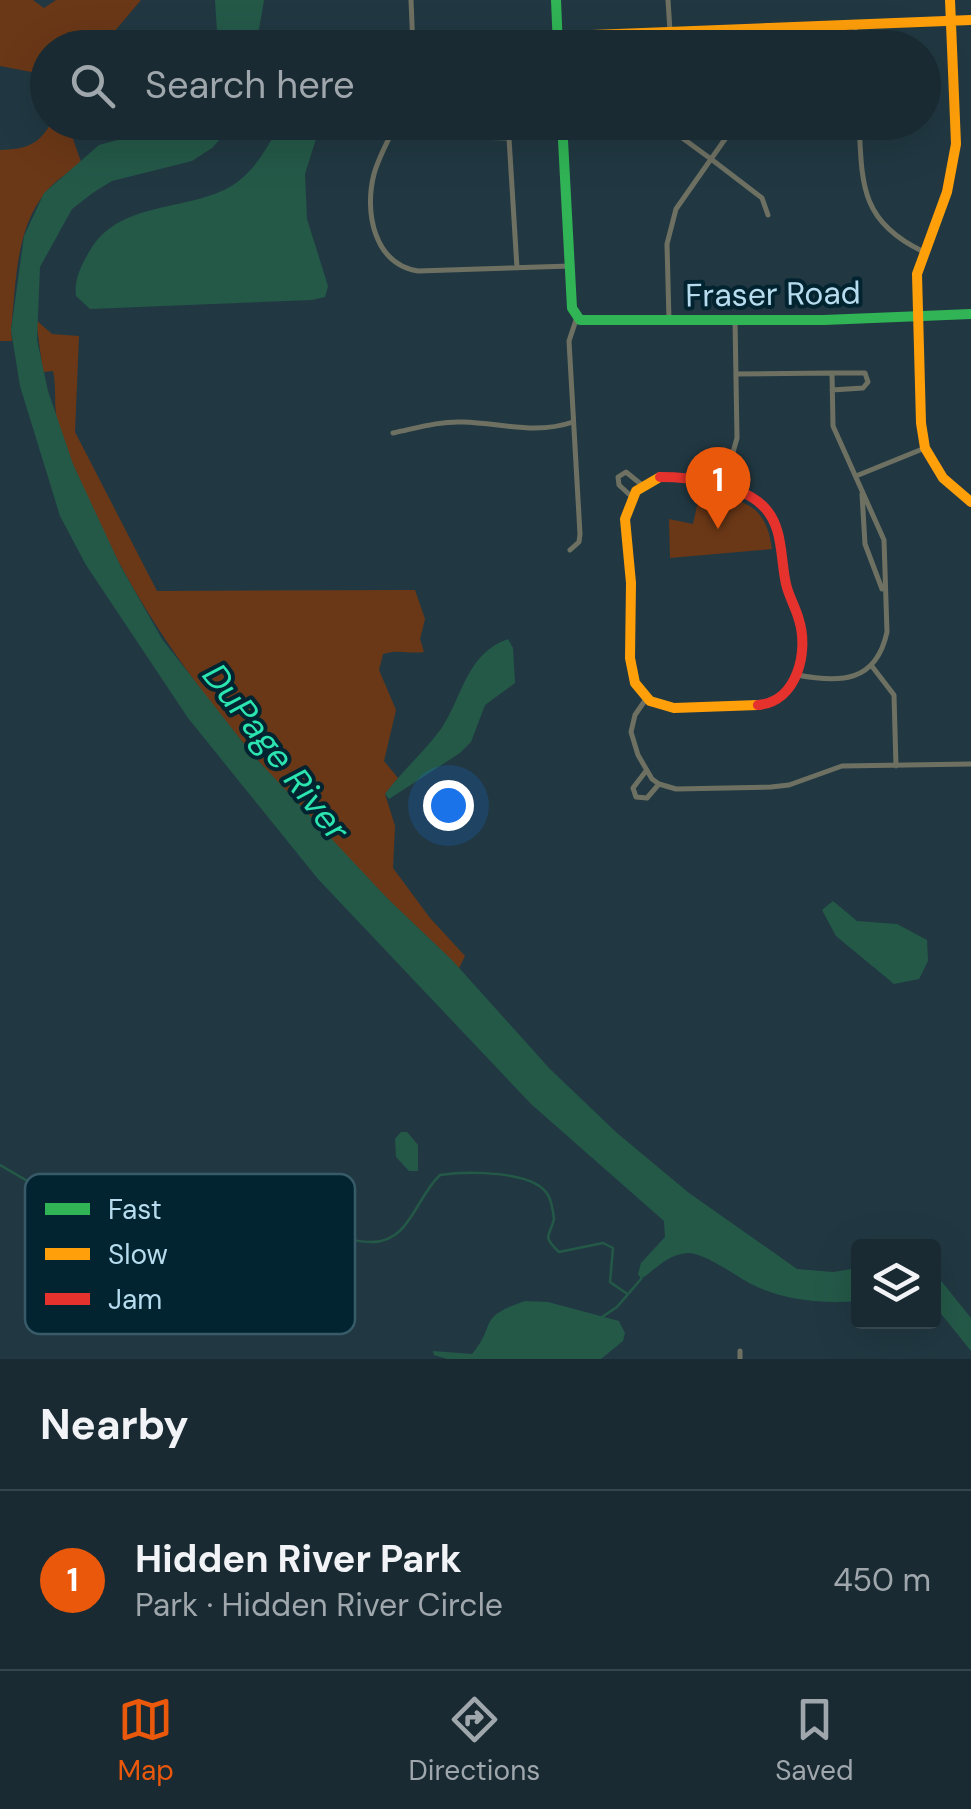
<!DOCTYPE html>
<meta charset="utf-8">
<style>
body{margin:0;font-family:"DM Sans",sans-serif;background:#26363e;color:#f1f3f6}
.controls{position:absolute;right:30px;bottom:30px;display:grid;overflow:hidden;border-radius:10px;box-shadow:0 10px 40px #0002}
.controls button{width:90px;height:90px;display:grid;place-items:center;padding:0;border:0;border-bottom:2px solid #37464d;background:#192a32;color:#f1f3f6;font:50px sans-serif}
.you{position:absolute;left:448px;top:805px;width:35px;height:35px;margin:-25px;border:8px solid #fff;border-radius:50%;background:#1a73e8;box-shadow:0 0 0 15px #1a73e833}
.badge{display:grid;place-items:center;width:65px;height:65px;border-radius:50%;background:#ea580c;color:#fff;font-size:32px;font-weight:700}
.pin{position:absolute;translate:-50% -82px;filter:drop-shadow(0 2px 5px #0008)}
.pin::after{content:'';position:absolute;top:52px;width:35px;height:30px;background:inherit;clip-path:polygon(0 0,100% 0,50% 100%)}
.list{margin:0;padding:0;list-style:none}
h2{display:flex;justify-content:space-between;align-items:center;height:130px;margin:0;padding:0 40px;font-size:42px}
h2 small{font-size:32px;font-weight:400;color:#9fa7ac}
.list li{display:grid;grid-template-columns:65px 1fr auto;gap:30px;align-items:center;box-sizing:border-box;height:180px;padding:0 40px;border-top:2px solid #37464d}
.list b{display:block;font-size:38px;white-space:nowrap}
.list p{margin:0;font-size:32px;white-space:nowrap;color:#9fa7ac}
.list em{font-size:32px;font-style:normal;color:#9fa7ac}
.icon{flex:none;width:55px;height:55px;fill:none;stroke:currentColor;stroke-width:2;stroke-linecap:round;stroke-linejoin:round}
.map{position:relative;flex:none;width:971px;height:1359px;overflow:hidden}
.search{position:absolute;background:#192a32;box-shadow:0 10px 40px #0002;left:30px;right:30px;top:30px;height:110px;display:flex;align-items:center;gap:25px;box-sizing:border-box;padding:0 35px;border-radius:55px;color:#9fa7ac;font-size:38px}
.sheet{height:310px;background:#192a32}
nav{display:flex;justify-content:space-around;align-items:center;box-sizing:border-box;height:140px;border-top:2px solid #37464d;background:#192a32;font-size:28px;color:#9fa7ac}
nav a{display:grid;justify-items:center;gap:5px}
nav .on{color:#ea580c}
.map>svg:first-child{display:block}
.green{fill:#6b3817}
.water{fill:#245948}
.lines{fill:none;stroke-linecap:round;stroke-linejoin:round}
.stream{stroke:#245948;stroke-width:2.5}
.street{stroke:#6e7162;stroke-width:5}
.fast{stroke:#30b455;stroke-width:10}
.slow{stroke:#ff9f0a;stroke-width:10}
.jam{stroke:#e5322d;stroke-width:10}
.labels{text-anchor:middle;stroke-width:8;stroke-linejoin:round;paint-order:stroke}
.street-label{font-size:32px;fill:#b7dcee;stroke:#022431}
.water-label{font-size:35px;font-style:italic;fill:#2ce4b0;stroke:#022431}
.key{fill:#022431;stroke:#385b6a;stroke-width:2.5}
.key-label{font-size:28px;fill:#b7dcee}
</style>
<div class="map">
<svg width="971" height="1359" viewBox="0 0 971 1359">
<rect width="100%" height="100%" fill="#213842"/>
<path class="green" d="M 0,0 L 33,0 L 44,8 L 56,0 L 141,0 L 114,32 L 108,47 L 48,48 L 47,75 L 0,66 Z
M 50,125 L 72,136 L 81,162 C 70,172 54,181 45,193 C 15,230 16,285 11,330 L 12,341 L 0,341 L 0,150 C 25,149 37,146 50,125 Z
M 36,320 L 52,334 L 79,336 L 75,432 L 157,591 L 415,590 L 425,619 L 420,639 L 424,652 C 409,654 398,649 383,654 L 379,670 L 396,710 L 384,761 L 398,778 L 385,794 L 395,826 L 393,868 L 430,918 L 465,956 L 459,968 C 437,944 411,923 388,899 C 269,780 152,650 86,494 C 76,471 65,448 58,423 C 53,407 57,388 53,371 L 43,372 Z
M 700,492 C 740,500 766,501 772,549 L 670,558 L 669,519 L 693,524 Z"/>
<path class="water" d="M 215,0 L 264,0 L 256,47 L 218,47 Z
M 282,122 L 321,123 L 305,174 L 307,219 L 328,286 L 325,297 L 312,300 L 90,309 L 76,296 C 74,279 81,266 89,252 C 118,201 182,212 228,188 C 254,174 267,147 282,122 Z
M 193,123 L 235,123 L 212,148 L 192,161 L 112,181 L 94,192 L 72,209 L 40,267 L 37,340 L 48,391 L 73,464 L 120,565 L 162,639 L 252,754 L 388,899 L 452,960 L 549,1068 L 617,1133 L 689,1193 L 797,1269 L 833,1272 L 858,1268 L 858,1301 C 822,1304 783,1300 751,1284 C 736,1276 703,1252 688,1253 C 668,1254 656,1269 641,1279 L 638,1274 L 641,1263 L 665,1237 L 664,1221 L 531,1104 L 318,879 L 188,718 L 86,565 L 60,516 L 20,386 L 11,330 L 24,236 L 44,193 L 99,145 L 136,135 L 157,140 L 167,138 Z
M 508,639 L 513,648 L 515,683 L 485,705 L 471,742 L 460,753 L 389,799 L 385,794 C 402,771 424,752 441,729 C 463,696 466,654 508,639 Z
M 833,901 L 857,921 L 897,924 L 927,940 L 928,961 L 919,979 L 894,984 L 836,936 L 822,910 Z
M 401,1132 L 407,1132 L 418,1145 L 418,1171 L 409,1171 L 396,1157 L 395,1139 Z
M 934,1272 L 971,1318 L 971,1351 L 934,1305 Z
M 525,1301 L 548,1302 L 619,1321 L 625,1333 L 623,1341 L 601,1359 L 447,1359 L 434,1355 L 433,1351 L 472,1354 C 498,1323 475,1318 525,1301 Z"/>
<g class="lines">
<path class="stream" d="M 0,1165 L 50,1194 L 63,1196 L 136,1226 L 158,1227 L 174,1217 L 194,1218 L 231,1212 L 262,1214 L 272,1211 L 291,1197 L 305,1195 C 324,1206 331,1227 349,1238 C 355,1241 365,1242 372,1242 C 410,1242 416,1197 440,1175 C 465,1171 534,1170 548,1195 C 552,1202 553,1211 554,1219 C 550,1237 541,1235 559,1252 L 603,1243 L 613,1248 L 610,1282 L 626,1293
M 599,1319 L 617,1307 L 641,1279"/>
<path class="street" d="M 411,0 L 413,48
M 668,0 L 670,31
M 855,25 L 856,48
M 760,27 L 761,48
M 397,122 C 389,139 379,156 374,174 C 364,212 374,264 418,271 L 570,266
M 859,122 C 862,184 860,221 922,251
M 396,124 L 434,136 L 509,138 L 517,268
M 650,127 L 670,129 L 711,159 L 762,198 L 768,215
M 669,320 L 667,244 L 676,209 L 737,122
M 737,374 L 832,373 L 833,426 L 884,540 L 887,632 C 876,683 840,683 797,675
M 832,390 L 863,388 L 868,382 L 865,373 L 832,373
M 393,433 C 417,428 439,421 463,422 C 501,423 535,435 573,422
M 856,476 L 925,448
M 723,488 L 737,438 L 735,319
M 862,494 L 865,544 L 882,589
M 631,496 L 619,485 L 618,477 L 626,472 L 642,485
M 570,550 L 579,542 L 580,534 L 569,341 L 577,317
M 871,665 L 894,695 L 896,766
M 646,699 L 635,715 L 631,732 L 638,755 L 652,779 L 659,784 L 676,789 L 771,787 L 789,785 L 842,766 L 971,764
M 646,771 L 633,788 L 636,797 L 647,798 L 659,784
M 740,1351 L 740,1359"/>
<path class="fast" d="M 556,0 L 558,48
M 562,122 L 572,308 L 580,320 L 824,320 L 971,314"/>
<path class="slow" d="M 950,0 L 956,144 L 947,192 L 917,274 L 921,423 L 925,448 L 943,478 L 971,502
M 413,42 L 971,20
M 660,477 L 636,491 L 625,519 L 631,583 L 630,658 L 635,683 L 650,701 L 674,708 L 758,705"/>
<path class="jam" d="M 660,477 C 691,477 738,483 762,505 C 784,525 780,558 786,584 C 789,597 796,608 799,620 C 809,652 797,702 758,705"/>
</g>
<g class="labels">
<g class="street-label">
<text transform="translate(773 294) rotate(-1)" y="11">Fraser Road</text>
</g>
<g class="water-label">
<text transform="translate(276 752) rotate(52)" y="12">DuPage River</text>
</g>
</g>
<rect x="25" y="1174" width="330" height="160" rx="15" class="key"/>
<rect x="45" y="1203" width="45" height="12" fill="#30b455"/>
<rect x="45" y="1248" width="45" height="12" fill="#ff9f0a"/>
<rect x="45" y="1293" width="45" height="12" fill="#e5322d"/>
<g class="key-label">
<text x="108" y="1219">Fast</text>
<text x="108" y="1264">Slow</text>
<text x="108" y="1309">Jam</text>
</g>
</svg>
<div class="controls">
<button><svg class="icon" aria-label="layers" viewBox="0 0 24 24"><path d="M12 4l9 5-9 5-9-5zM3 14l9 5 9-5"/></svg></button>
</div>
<div class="you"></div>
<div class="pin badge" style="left:718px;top:529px">1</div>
<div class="search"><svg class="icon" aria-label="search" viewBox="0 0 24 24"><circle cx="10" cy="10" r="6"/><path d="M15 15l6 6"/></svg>Search here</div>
</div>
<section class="sheet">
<h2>Nearby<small></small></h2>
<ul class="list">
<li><span class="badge">1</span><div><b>Hidden River Park</b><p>Park · Hidden River Circle</p></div><em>450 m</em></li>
</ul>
</section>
<nav>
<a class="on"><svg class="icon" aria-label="map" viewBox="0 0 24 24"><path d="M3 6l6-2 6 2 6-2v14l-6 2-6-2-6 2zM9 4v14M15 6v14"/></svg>Map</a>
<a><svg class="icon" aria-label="directions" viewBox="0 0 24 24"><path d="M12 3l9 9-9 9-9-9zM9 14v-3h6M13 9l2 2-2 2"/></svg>Directions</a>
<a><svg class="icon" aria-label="saved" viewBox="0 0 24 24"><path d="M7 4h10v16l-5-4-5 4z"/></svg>Saved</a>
</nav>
